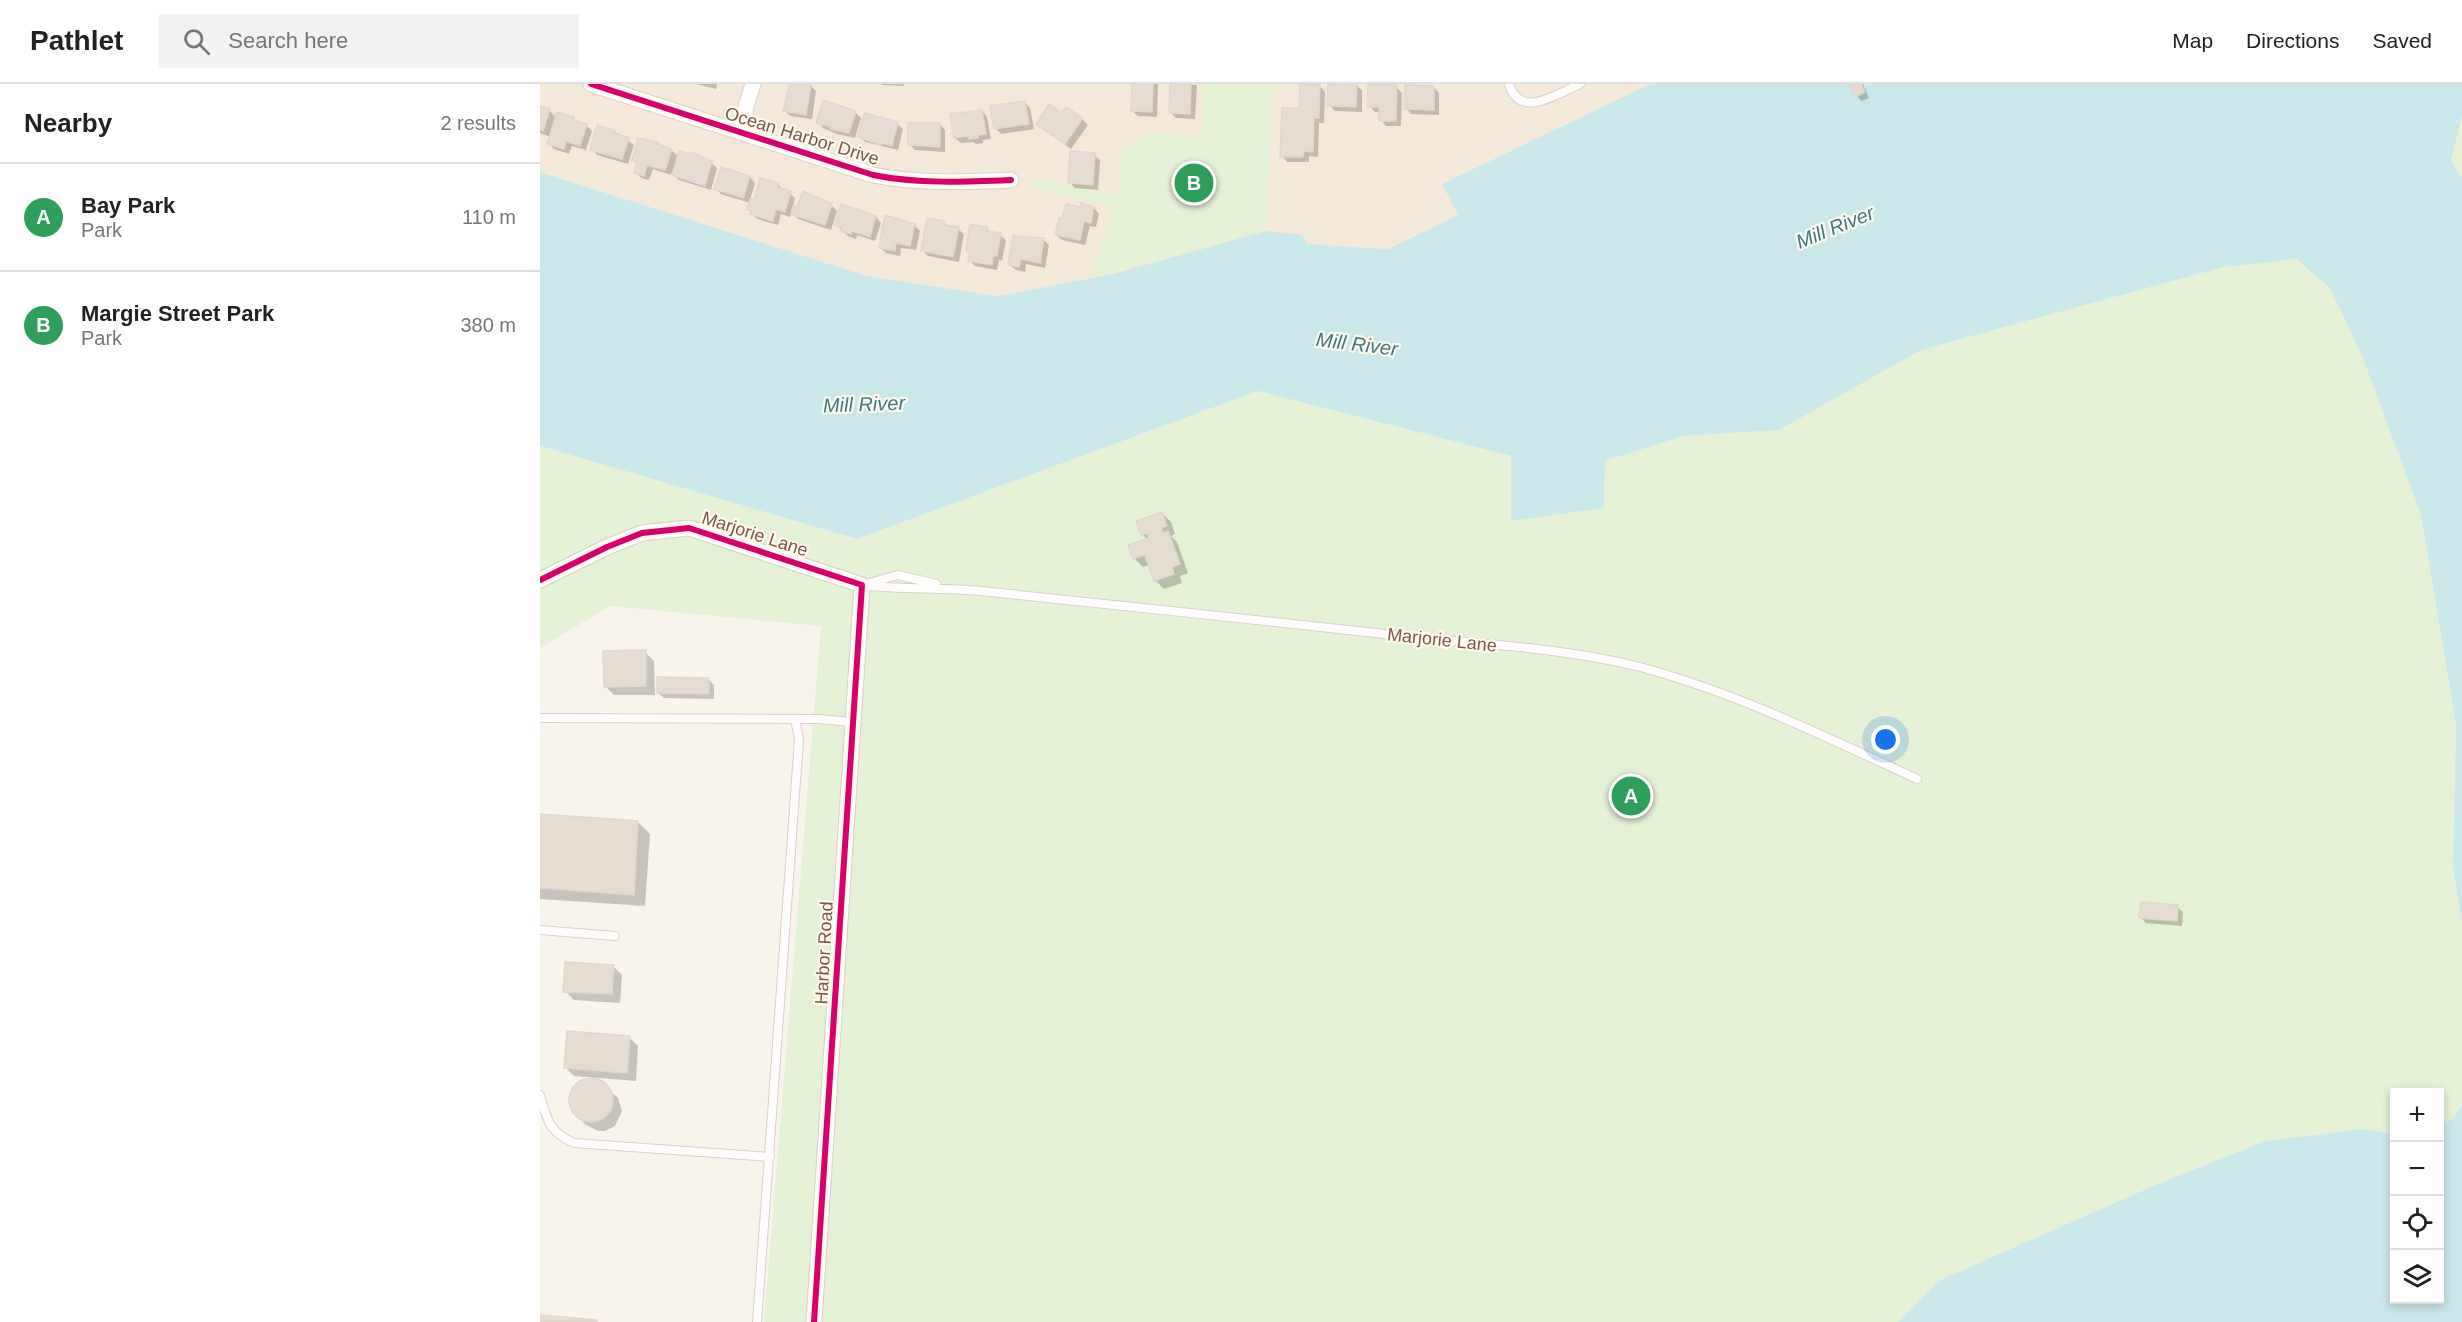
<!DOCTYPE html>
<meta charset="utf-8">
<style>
body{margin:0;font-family:Helvetica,sans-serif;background:#f2f2f2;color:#222}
.controls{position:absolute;right:18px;bottom:18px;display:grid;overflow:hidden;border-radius:0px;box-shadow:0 3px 9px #0003}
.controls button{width:54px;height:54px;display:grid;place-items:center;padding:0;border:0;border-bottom:2px solid #e0e0e0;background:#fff;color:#222;font:30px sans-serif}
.you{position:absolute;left:1346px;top:656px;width:21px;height:21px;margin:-15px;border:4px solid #fff;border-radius:50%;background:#1a73e8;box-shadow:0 0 0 9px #1a73e833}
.badge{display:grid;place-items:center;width:39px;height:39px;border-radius:50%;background:#d93025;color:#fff;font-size:20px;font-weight:700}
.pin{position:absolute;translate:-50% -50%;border:3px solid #fff;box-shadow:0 2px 6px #0006}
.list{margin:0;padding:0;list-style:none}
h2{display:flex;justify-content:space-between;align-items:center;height:78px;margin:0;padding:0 24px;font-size:26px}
h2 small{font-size:20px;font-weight:400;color:#767676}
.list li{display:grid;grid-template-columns:39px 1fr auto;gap:18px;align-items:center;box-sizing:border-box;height:108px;padding:0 24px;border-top:2px solid #e0e0e0}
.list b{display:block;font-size:22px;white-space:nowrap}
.list p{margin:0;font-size:20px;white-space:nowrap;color:#767676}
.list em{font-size:20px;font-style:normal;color:#767676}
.icon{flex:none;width:33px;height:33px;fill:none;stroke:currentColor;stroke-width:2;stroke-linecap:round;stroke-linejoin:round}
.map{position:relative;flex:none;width:1922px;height:1238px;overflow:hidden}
header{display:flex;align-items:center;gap:36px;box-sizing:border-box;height:84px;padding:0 30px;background:#fff;border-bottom:2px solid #e0e0e0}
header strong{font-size:28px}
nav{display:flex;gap:33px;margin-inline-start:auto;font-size:21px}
.search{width:420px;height:54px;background:#f2f2f2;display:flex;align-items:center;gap:15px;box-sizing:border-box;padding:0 21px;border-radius:0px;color:#767676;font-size:22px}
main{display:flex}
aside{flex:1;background:#fff}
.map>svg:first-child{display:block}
.residential{fill:#f4e8d9}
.green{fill:#e4f1d4}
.water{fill:#cae7ea}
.shadow{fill:#0003}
.building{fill:#e5dcd2;stroke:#e2d6cd;stroke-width:1.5}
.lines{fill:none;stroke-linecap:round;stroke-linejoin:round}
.lane-casing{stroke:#d7d0c8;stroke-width:10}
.street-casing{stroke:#d7d0c8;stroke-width:17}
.lane{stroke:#fefdfc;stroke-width:8}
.street{stroke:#fefdfc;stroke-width:15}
.cycleway-casing{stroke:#fff8ed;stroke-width:10}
.cycleway{stroke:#d6006c;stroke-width:6}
.labels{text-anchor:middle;stroke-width:4.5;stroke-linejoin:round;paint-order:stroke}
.street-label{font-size:18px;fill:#7a5a47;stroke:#fff8ed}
.water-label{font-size:20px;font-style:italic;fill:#3b7b88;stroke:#fff8ed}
</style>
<header>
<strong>Pathlet</strong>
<div class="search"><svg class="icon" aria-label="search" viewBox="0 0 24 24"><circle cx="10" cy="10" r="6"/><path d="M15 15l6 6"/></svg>Search here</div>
<nav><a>Map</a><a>Directions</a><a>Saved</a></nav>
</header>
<main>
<aside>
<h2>Nearby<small>2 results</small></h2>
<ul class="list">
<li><span class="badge" style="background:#2e9e5b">A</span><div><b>Bay Park</b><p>Park</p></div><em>110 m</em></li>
<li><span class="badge" style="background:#2e9e5b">B</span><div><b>Margie Street Park</b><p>Park</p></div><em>380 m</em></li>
</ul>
</aside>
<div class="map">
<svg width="1922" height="1238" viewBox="0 0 1922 1238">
<rect width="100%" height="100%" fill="#f8f4eb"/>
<path class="residential" d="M 0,0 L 1110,0 L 902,100 L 919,131 L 848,165 L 768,160 L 573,190 L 457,212 L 327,192 L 0,88 Z"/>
<path class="green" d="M 662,0 L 733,0 L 726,147 L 550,194 L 574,123 L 493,103 L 496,95 L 578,111 L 582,64 L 617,49 L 662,54 Z
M 1922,32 L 1922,93 L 1911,77 Z
M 1755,175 L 1790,204 L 1822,272 L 1881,431 L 1916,640 L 1913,783 L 1922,840 L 1922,1020 L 1914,1034 L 1900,1041 L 1900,1008 L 1854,1008 L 1854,1050 L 1822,1045 L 1725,1057 L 1620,1099 L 1398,1197 L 1358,1238 L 224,1238 L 281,542 L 70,522 L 0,564 L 0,362 L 317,455 L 718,307 L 971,372 L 972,437 L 1064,424 L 1065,377 L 1143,352 L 1239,346 L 1381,266 L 1684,183 Z"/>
<path class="water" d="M 1110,0 L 1922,0 L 1922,32 L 1911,77 L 1922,93 L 1922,840 L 1913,783 L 1916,640 L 1881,431 L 1822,272 L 1790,204 L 1756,175 L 1684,183 L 1381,266 L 1239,346 L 1143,352 L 1065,377 L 1064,424 L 971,437 L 971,372 L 718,307 L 317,455 L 0,362 L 0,88 L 327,192 L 457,212 L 573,190 L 726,147 L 762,151 L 768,160 L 848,165 L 918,131 L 902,100 Z
M 1922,1020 L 1922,1238 L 1358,1238 L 1398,1197 L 1620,1099 L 1725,1057 L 1822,1045 L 1854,1050 L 1854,1216 L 1900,1216 L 1900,1041 L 1914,1034 Z"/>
<path class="shadow" d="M 156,0 L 177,0 L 176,5 Z
M 251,0 L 271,2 L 276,7 L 272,35 L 250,32 L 244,26 Z
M 341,0 L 364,0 L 364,2 L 343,1 Z
M 594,0 L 618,0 L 617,33 L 598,32 L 592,27 Z
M 631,0 L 657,1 L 655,35 L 636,34 L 630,28 Z
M 1310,0 L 1323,0 L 1329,14 L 1321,17 Z
M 817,1 L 822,7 L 822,28 L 795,27 L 789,21 Z
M 780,2 L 785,8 L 784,39 L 779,39 L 778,73 L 769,72 L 769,78 L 747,78 L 742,72 L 761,26 Z
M 856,3 L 862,9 L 861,42 L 846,42 L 841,36 L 841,28 L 835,28 L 829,22 Z
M 894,4 L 899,9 L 899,31 L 871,30 L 866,24 Z
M 485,19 L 490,24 L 494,45 L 461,50 L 455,44 Z
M 0,23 L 9,26 L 16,34 L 18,30 L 46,41 L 52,47 L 46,66 L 32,62 L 29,70 L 14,65 L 9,60 L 11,53 L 0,49 Z
M 442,27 L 447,33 L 451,55 L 443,56 L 443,59 L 436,60 L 433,58 L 421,59 L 415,54 Z
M 315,28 L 321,34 L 315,54 L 297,50 L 283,44 L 278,38 Z
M 523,31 L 542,35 L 548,41 L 531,65 L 498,40 Z
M 357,40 L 363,45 L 358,66 L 325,58 L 320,52 Z
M 400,40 L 405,46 L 405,68 L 375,66 L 369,60 Z
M 74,47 L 94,61 L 88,80 L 57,71 L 52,65 Z
M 99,56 L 118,59 L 131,66 L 139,73 L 171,79 L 177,84 L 171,106 L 139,96 L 131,89 L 131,91 L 113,85 L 109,96 L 101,94 L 96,88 L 98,80 L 93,76 Z
M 554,71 L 560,76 L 558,106 L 535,104 L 529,98 Z
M 210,93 L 215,99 L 210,116 L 215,118 L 238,101 L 255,114 L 253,123 L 258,125 L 291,121 L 297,127 L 291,146 L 258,135 L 252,128 L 250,133 L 241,130 L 238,141 L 217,135 L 208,125 L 210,119 L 181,110 L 176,105 Z
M 554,124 L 559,130 L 556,143 L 550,142 L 545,161 L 522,156 L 516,151 L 541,125 Z
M 336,133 L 341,139 L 335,157 L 317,151 L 316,155 L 308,152 L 297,141 Z
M 404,139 L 408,143 L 418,145 L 424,150 L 419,178 L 388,172 L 383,167 Z
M 374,141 L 380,147 L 376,166 L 361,164 L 360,172 L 346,169 L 340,163 Z
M 446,144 L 451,149 L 460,151 L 466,156 L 462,177 L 459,176 L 457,186 L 435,182 L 430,177 L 431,170 L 427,166 Z
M 504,156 L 509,161 L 505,184 L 486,180 L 485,188 L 476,186 L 470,181 Z
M 622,429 L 631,438 L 635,450 L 631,452 L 637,458 L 648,489 L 640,492 L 642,499 L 624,505 L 615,496 L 610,480 L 603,483 L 594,474 L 608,456 L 602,450 Z
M 105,568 L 114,577 L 115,611 L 74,611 L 65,602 Z
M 168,595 L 174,601 L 174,615 L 124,614 L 118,609 Z
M 0,732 L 98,738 L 110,750 L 105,822 L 0,815 Z
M 1637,823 L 1643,828 L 1642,842 L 1606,839 L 1601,834 Z
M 73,882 L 82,891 L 80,919 L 34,916 L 25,907 Z
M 89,953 L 98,962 L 96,997 L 34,992 L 26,984 Z
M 45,996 L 61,998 L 78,1014 L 82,1027 L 75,1042 L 65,1047 L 58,1047 L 45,1040 L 36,1031 L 31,1023 L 30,1013 L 37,1001 Z"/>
<path class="building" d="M 250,0 L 271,0 L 266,31 L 243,27 Z
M 592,0 L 613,0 L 612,28 L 591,27 Z
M 630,0 L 651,0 L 650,30 L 629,29 Z
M 760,0 L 780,1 L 779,34 L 774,34 L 773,68 L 764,67 L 763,73 L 740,73 L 742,24 L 759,24 Z
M 788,0 L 817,0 L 816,23 L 787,22 Z
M 828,0 L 857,1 L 856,37 L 839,37 L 839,23 L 828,23 Z
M 1309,0 L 1321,0 L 1325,8 L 1315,13 Z
M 865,1 L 894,2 L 894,26 L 864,25 Z
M 283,16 L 316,27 L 309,49 L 290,45 L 291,43 L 276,39 Z
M 485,17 L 489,40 L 454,45 L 450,22 Z
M 509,20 L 522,29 L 526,23 L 543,34 L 525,60 L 496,40 Z
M 0,22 L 10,25 L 3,47 L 0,46 Z
M 442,26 L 446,50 L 438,51 L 438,54 L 429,55 L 428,52 L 414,54 L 410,30 Z
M 17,28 L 34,33 L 33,36 L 47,40 L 40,62 L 26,57 L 24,65 L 7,60 Z
M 324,29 L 358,38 L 352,62 L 342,59 L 341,61 L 318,53 Z
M 368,39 L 400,39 L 400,63 L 368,61 Z
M 57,41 L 74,46 L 74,49 L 89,54 L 82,75 L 50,66 Z
M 98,54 L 118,58 L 117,60 L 132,65 L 125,86 L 107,81 L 104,92 L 94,89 L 97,78 L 92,76 Z
M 139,67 L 149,70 L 150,68 L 172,77 L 165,102 L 132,91 Z
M 530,67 L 555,69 L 553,101 L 528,99 Z
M 181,83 L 210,92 L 203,114 L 174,105 Z
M 220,94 L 239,99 L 237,103 L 251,107 L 245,128 L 236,125 L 233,137 L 210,130 L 211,127 L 207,125 L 210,115 L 214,116 Z
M 263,107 L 292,120 L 285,141 L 251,130 L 253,122 L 257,123 Z
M 541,119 L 554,123 L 551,139 L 544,137 L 540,156 L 515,151 L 519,134 L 522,134 L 526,120 L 540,123 Z
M 301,120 L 336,132 L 330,153 L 312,147 L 311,150 L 301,147 L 302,143 L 295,141 Z
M 345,131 L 375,140 L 370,162 L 356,159 L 355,167 L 339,164 Z
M 387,134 L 405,137 L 404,141 L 419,143 L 413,173 L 381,167 Z
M 430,140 L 447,143 L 446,147 L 461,149 L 457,172 L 453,172 L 452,181 L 428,177 L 430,167 L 426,166 Z
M 473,152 L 504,154 L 500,179 L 481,175 L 479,183 L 468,181 Z
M 622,428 L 627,442 L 621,444 L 623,449 L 628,447 L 640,480 L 632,483 L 634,490 L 614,497 L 605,471 L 593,475 L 588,461 L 609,454 L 607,449 L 601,451 L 596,437 Z
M 106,566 L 106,602 L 64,603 L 63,567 Z
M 117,593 L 169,594 L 169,610 L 117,609 Z
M 0,730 L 98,737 L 94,811 L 0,804 Z
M 1601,818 L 1638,821 L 1637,837 L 1599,834 Z
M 25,878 L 74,881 L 72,910 L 23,908 Z
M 27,947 L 90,952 L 87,989 L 24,984 Z
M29 1016a22 22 0 1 1 44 0a22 22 0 1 1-44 0Z
M 0,1231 L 57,1236 L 57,1238 L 0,1238 Z"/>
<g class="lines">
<defs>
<path id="lane" d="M 969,0 C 980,36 1017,10 1040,0
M 326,500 L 358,491 L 396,500
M 322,501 C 361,506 401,503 441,507 C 582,521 722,537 863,552 C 939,560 1026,564 1100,583 C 1197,609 1286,653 1377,695
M 0,634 L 278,635 L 311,638
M 0,846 L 75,852
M 0,1011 C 7,1036 9,1048 34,1059 L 230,1073
M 217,1238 L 259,655 L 255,635"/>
<path id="street" d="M 51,0 L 333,91 C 377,100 425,98 471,96
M 202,49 L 206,22 L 213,0
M 0,496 L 67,463 L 102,449 L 149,444 L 322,501 L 274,1238"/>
</defs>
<use href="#lane" class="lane-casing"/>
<use href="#street" class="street-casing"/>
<use href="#lane" class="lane"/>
<use href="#street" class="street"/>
<defs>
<path id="cycleway" d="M 51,0 L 333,91 C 377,100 425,98 471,96
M 0,496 L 67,463 L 102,449 L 149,444 L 322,501 L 274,1238"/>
</defs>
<use href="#cycleway" class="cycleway-casing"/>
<use href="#cycleway" class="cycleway"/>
</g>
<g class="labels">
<g class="street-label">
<text transform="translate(262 52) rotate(17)" y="6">Ocean Harbor Drive</text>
<text transform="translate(215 450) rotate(18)" y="6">Marjorie Lane</text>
<text transform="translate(902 556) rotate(6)" y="6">Marjorie Lane</text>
<text transform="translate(284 869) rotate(-87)" y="6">Harbor Road</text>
</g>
<g class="water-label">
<text transform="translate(1295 143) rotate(-22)" y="7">Mill River</text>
<text transform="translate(817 260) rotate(7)" y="7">Mill River</text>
<text transform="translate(324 320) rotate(-2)" y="7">Mill River</text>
</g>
</g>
</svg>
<div class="controls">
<button>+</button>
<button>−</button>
<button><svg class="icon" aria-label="locate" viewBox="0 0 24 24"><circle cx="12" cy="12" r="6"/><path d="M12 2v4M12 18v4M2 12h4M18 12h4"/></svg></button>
<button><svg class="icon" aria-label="layers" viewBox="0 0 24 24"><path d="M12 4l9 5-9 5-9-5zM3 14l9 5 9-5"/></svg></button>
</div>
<div class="you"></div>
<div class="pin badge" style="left:1091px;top:712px;background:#2e9e5b">A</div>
<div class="pin badge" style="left:654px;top:99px;background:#2e9e5b">B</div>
</div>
</main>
